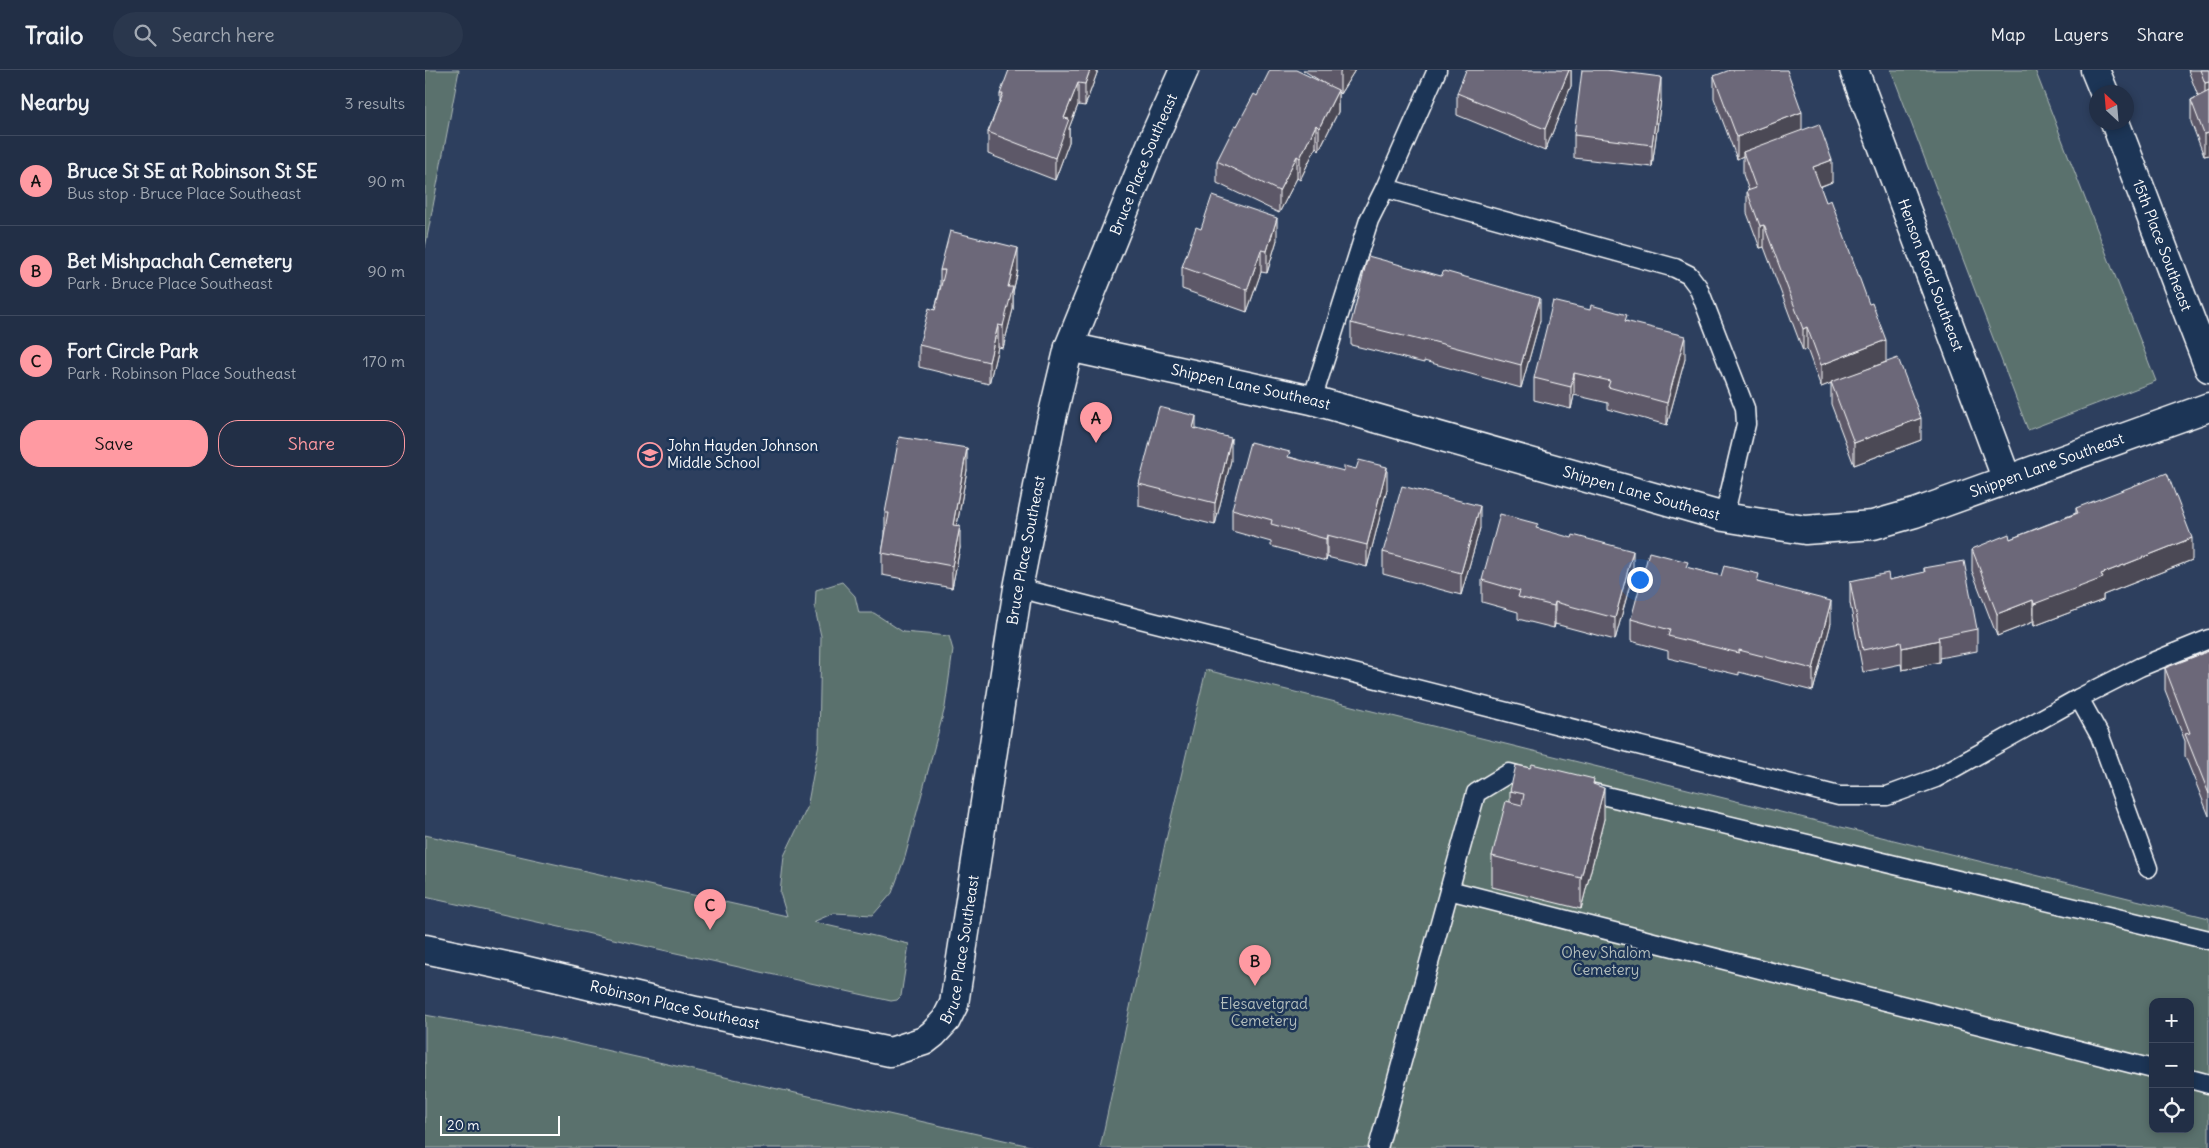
<!DOCTYPE html>
<meta charset="utf-8">
<style>
body{margin:0;font-family:Delius,sans-serif;background:#2a374d;color:#f1f3f6}
.controls{position:absolute;right:15px;bottom:15px;display:grid;overflow:hidden;border-radius:10px;box-shadow:0 2px 8px #0003}
.controls button{width:45px;height:45px;display:grid;place-items:center;padding:0;border:0;border-bottom:1px solid #3f4a5f;background:#222f46;color:#f1f3f6;font:25px sans-serif}
.compass{position:absolute;left:1664px;top:15px;width:45px;height:45px;border-radius:50%;background:#222f46;box-shadow:0 2px 8px #0003;rotate:334deg}
.scale{position:absolute;left:15px;bottom:12px;width:120px;box-sizing:border-box;padding-left:5px;border:2px solid #fff;border-top:0;font-size:14px;line-height:18px;white-space:nowrap;color:#fff;-webkit-text-stroke:4px #1d3557;paint-order:stroke}
.you{position:absolute;left:1214px;top:509px;width:18px;height:18px;margin:-12px;border:4px solid #fff;border-radius:50%;background:#1a73e8;box-shadow:0 0 0 8px #1a73e833}
.badge{display:grid;place-items:center;width:32px;height:32px;border-radius:50%;background:#ff9aa2;color:#111;font-size:16px;font-weight:700}
.pin{position:absolute;translate:-50% -41px;filter:drop-shadow(0 1px 2px #0008)}
.pin::after{content:'';position:absolute;top:26px;width:18px;height:15px;background:inherit;clip-path:polygon(0 0,100% 0,50% 100%)}
.list{margin:0;padding:0;list-style:none}
h2{display:flex;justify-content:space-between;align-items:center;height:65px;margin:0;padding:0 20px;font-size:21px}
h2 small{font-size:16px;font-weight:400;color:#a2a9b3}
.list li{display:grid;grid-template-columns:32px 1fr auto;gap:15px;align-items:center;box-sizing:border-box;height:90px;padding:0 20px;border-top:1px solid #3f4a5f}
.list b{display:block;font-size:19px;white-space:nowrap}
.list p{margin:0;font-size:16px;white-space:nowrap;color:#a2a9b3}
.list em{font-size:16px;font-style:normal;color:#a2a9b3}
.actions{display:flex;gap:10px;padding:15px 20px}
.actions a{flex:1;padding:11px 0;border:1px solid #ff9aa2;border-radius:20px;text-align:center;font-size:18px;color:#ff9aa2}
.actions .main{background:#ff9aa2;color:#111}
.icon{flex:none;width:28px;height:28px;fill:none;stroke:currentColor;stroke-width:2;stroke-linecap:round;stroke-linejoin:round}
.map{position:relative;flex:none;width:1784px;height:1078px;overflow:hidden}
header{display:flex;align-items:center;gap:30px;box-sizing:border-box;height:70px;padding:0 25px;background:#222f46;border-bottom:1px solid #3f4a5f}
header strong{font-size:24px}
nav{display:flex;gap:28px;margin-inline-start:auto;font-size:18px}
.search{width:350px;height:45px;background:#2a374d;display:flex;align-items:center;gap:12px;box-sizing:border-box;padding:0 18px;border-radius:28px;color:#a2a9b3;font-size:19px}
main{display:flex}
aside{flex:1;background:#222f46}
.map>svg:first-child{display:block}
.green{fill:#5a716d;stroke:#acb8b6;fill-rule:evenodd}
.lines{fill:none;stroke-linecap:round;stroke-linejoin:round}
.service-casing{stroke:#fff;stroke-width:21}
.minor-casing{stroke:#fff;stroke-width:31}
.service{stroke:#1d3557;stroke-width:18}
.minor{stroke:#1d3557;stroke-width:28}
.wall{fill:#5d5968;stroke:#fff}
.shaded-wall{fill:#4c4855;stroke:#fff}
.building{fill:#6c6779;stroke:#fff}
.labels{text-anchor:middle;stroke-width:5;stroke-linejoin:round;paint-order:stroke}
.street-label{font-size:15px;fill:#fff;stroke:#1d3557}
.poi-label{font-size:15px;fill:#fff;stroke:#1d3557;text-anchor:start}
.park-label{font-size:15px;fill:#b5bfbd;stroke:#1d3557}
</style>
<header>
<strong>Trailo</strong>
<div class="search"><svg class="icon" aria-label="search" viewBox="0 0 24 24"><circle cx="10" cy="10" r="6"/><path d="M15 15l6 6"/></svg>Search here</div>
<nav><a>Map</a><a>Layers</a><a>Share</a></nav>
</header>
<main>
<aside>
<h2>Nearby<small>3 results</small></h2>
<ul class="list">
<li><span class="badge">A</span><div><b>Bruce St SE at Robinson St SE</b><p>Bus stop · Bruce Place Southeast</p></div><em>90 m</em></li>
<li><span class="badge">B</span><div><b>Bet Mishpachah Cemetery</b><p>Park · Bruce Place Southeast</p></div><em>90 m</em></li>
<li><span class="badge">C</span><div><b>Fort Circle Park</b><p>Park · Robinson Place Southeast</p></div><em>170 m</em></li>
</ul>
<div class="actions"><a class="main">Save</a><a>Share</a></div>
</aside>
<div class="map">
<svg width="1784" height="1078" viewBox="0 0 1784 1078">
<rect width="100%" height="100%" fill="#2d3f5e"/>
<filter id="ink" filterUnits="userSpaceOnUse"><feTurbulence type="fractalNoise" baseFrequency=".02" numOctaves="2"/><feDisplacementMap in="SourceGraphic" scale="10" xChannelSelector="R" yChannelSelector="G"/><feConvolveMatrix kernelMatrix="1 2 1 2 8 2 1 2 1" color-interpolation-filters="sRGB"/></filter>
<g filter="url(#ink)">
<path class="green" d="M 0,0 L 34,0 L 0,178 Z
M 1466,0 L 1610,0 L 1731,311 L 1603,360 Z
M 417,512 L 430,526 L 434,543 L 449,543 L 478,562 L 524,566 L 528,580 L 520,637 L 480,787 L 467,823 L 448,845 L 409,843 L 388,852 L 484,874 L 476,926 L 472,930 L 466,931 L 0,827 L 0,765 L 362,846 L 355,823 L 359,786 L 382,738 L 394,673 L 396,566 L 390,539 L 391,520 Z
M 781,600 L 1784,848 L 1784,1078 L 675,1078 L 740,774 ZM 1728,932 L 1765,932 L 1765,1059 L 1728,1059 Z
M 0,945 L 127,968 L 614,1078 L 0,1078 Z"/>
<g class="lines">
<defs>
<path id="service" d="M 960,118 L 1250,198 L 1264,205 L 1273,217 L 1320,338 L 1321,354 L 1299,447
M 887,330 L 944,150 L 960,118 L 1012,0
M 593,518 L 1414,726 L 1462,726 L 1511,708 L 1654,628 L 1715,597 L 1784,569
M 1654,628 L 1675,666 L 1723,798
M 1156,720 L 1784,870
M 1024,820 L 1728,999
M 1765,1009 L 1784,1014
M 953,1078 L 1051,723 L 1084,703 L 1111,710"/>
<g id="minor">
<path id="s1" d="M 1429,0 L 1582,410"/>
<path d="M 1670,0 L 1679,22"/>
<path id="s2" d="M 1690,52 L 1784,298"/>
<path id="s3" d="M 644,277 L 887,330 L 1299,447 L 1380,460 L 1448,455 L 1490,443 L 1784,337"/>
<path id="s4" d="M 0,879 L 95,899 L 271,941 L 465,982 L 499,971 L 508,964 L 521,950 L 529,934 L 593,518 L 625,356 L 644,277 L 730,65 L 759,0"/>
</g>
</defs>
<use href="#service" class="service-casing"/>
<use href="#minor" class="minor-casing"/>
<use href="#service" class="service"/>
<use href="#minor" class="minor"/>
</g>
<path class="wall" d="M 672,0 L 672,3 L 660,36 L 653,35 L 644,58 L 644,72 L 630,110 L 563,84 L 563,62 L 575,31 L 575,24 Z
M 878,0 L 930,0 L 915,24 L 913,22 L 913,42 L 894,80 L 891,77 L 875,110 L 872,108 L 854,143 L 792,113 L 792,91 L 812,56 L 832,26 L 900,14 Z
M 1146,0 L 1146,16 L 1120,81 L 1032,45 L 1032,23 Z
M 1763,0 L 1784,0 L 1784,85 L 1779,86 L 1766,52 L 1766,30 L 1773,26 Z
M 1289,6 L 1377,60 L 1407,112 L 1395,117 L 1461,292 L 1496,370 L 1429,395 L 1406,334 L 1406,313 L 1396,317 L 1382,279 L 1378,281 L 1339,177 L 1335,178 L 1322,143 L 1322,121 L 1324,121 L 1318,104 L 1318,86 L 1312,89 L 1289,28 Z
M 1236,29 L 1227,97 L 1149,88 L 1149,65 Z
M 776,159 L 852,170 L 842,203 L 836,202 L 822,242 L 757,219 L 757,197 Z
M 515,200 L 593,200 L 588,222 L 588,239 L 578,278 L 573,277 L 564,314 L 494,297 L 494,275 L 510,240 L 515,218 Z
M 1115,250 L 1096,318 L 999,291 L 999,293 L 926,275 L 926,253 Z
M 1202,251 L 1260,289 L 1242,355 L 1183,339 L 1183,333 L 1149,325 L 1146,339 L 1109,330 L 1109,308 Z
M 771,358 L 806,390 L 790,455 L 714,436 L 714,414 Z
M 865,387 L 962,419 L 942,497 L 902,487 L 901,491 L 846,476 L 846,472 L 807,461 L 807,439 Z
M 542,400 L 532,455 L 535,478 L 527,518 L 457,505 L 457,483 L 460,465 L 460,443 Z
M 1651,438 L 1767,490 L 1678,525 L 1678,530 L 1609,556 L 1608,552 L 1572,566 L 1547,501 L 1547,479 L 1585,469 L 1651,443 Z
M 1055,458 L 1036,525 L 958,504 L 958,482 Z
M 1113,458 L 1208,503 L 1190,570 L 1130,554 L 1129,558 L 1093,549 L 1093,542 L 1057,532 L 1057,510 Z
M 1263,498 L 1296,506 L 1334,512 L 1406,553 L 1388,621 L 1314,602 L 1314,605 L 1243,588 L 1243,581 L 1206,571 L 1206,549 Z
M 1499,498 L 1552,559 L 1552,581 L 1514,588 L 1514,592 L 1477,600 L 1476,594 L 1438,602 L 1425,533 L 1425,511 L 1464,510 L 1499,503 Z
M 1784,581 L 1784,746 L 1760,686 L 1760,671 L 1740,620 L 1740,598 Z
M 1169,715 L 1179,749 L 1156,839 L 1067,817 L 1067,786 L 1085,732 L 1085,721 Z"/>
<path class="shaded-wall" d="M 665,0 L 672,0 L 672,3 L 660,36 L 660,14 Z
M 916,0 L 930,0 L 915,24 L 915,2 Z
M 1144,0 L 1146,0 L 1146,16 L 1120,81 L 1120,59 Z
M 1236,7 L 1236,29 L 1227,97 L 1227,75 Z
M 1784,12 L 1784,43 L 1780,45 L 1780,13 Z
M 653,13 L 653,35 L 644,58 L 644,72 L 630,110 L 630,88 L 639,48 Z
M 913,20 L 913,42 L 894,80 L 894,58 Z
M 1377,42 L 1377,64 L 1318,82 L 1318,86 L 1312,89 L 1312,67 Z
M 891,55 L 891,77 L 875,110 L 875,88 Z
M 1784,63 L 1784,85 L 1779,86 L 1779,64 Z
M 872,86 L 872,108 L 854,143 L 854,121 Z
M 1407,90 L 1407,112 L 1388,119 L 1388,97 Z
M 852,148 L 852,170 L 842,203 L 842,181 Z
M 1339,155 L 1339,177 L 1335,178 L 1335,156 Z
M 593,178 L 593,200 L 588,222 L 588,239 L 578,278 L 578,256 L 583,217 Z
M 836,180 L 836,202 L 822,242 L 822,220 Z
M 1115,228 L 1115,250 L 1096,318 L 1096,295 Z
M 573,255 L 573,277 L 564,314 L 564,292 Z
M 1382,257 L 1382,279 L 1378,281 L 1378,259 Z
M 1260,266 L 1260,289 L 1242,355 L 1242,333 Z
M 1461,270 L 1461,292 L 1396,317 L 1396,295 Z
M 1149,303 L 1149,325 L 1146,339 L 1146,317 Z
M 771,346 L 771,368 L 768,358 Z
M 1496,348 L 1496,370 L 1429,395 L 1429,373 Z
M 806,368 L 806,390 L 790,455 L 790,433 Z
M 542,378 L 542,400 L 528,477 L 528,455 Z
M 962,397 L 962,419 L 942,497 L 942,475 Z
M 1055,436 L 1055,458 L 1036,525 L 1036,503 Z
M 535,456 L 535,478 L 527,518 L 527,496 Z
M 902,465 L 902,487 L 901,491 L 901,469 Z
M 1767,468 L 1767,490 L 1678,525 L 1678,530 L 1609,556 L 1609,534 L 1676,504 Z
M 1208,481 L 1208,503 L 1190,570 L 1190,548 Z
M 1608,530 L 1608,552 L 1572,566 L 1572,544 Z
M 1406,531 L 1406,553 L 1388,621 L 1388,599 Z
M 1130,532 L 1130,554 L 1129,558 L 1129,536 Z
M 1514,570 L 1514,592 L 1477,600 L 1477,578 Z
M 1179,718 L 1179,749 L 1156,839 L 1156,808 Z"/>
<path class="building" d="M 584,0 L 665,0 L 660,14 L 653,13 L 639,48 L 644,49 L 630,88 L 563,62 L 578,24 L 575,24 Z
M 845,0 L 871,0 L 913,20 L 894,58 L 891,55 L 875,88 L 872,86 L 854,121 L 792,91 L 810,55 L 812,56 L 829,24 L 832,26 Z
M 1041,0 L 1144,0 L 1120,59 L 1032,23 Z
M 1157,0 L 1182,0 L 1236,7 L 1227,75 L 1149,65 Z
M 1305,0 L 1362,0 L 1377,42 L 1312,67 L 1289,6 Z
M 1775,0 L 1784,0 L 1784,12 L 1780,13 Z
M 1784,21 L 1784,63 L 1779,64 L 1766,30 Z
M 1394,54 L 1407,90 L 1388,97 L 1401,132 L 1406,130 L 1444,234 L 1447,233 L 1461,270 L 1396,295 L 1382,257 L 1378,259 L 1339,155 L 1335,156 L 1322,121 L 1331,118 L 1318,82 Z
M 787,126 L 852,148 L 842,181 L 836,180 L 822,220 L 757,197 L 771,157 L 776,159 Z
M 525,161 L 593,178 L 583,217 L 588,217 L 578,256 L 573,255 L 564,292 L 494,275 L 504,238 L 510,240 L 520,200 L 515,200 Z
M 943,186 L 1016,206 L 1019,201 L 1115,228 L 1096,295 L 999,269 L 999,271 L 926,253 Z
M 1128,231 L 1165,240 L 1166,235 L 1202,245 L 1200,251 L 1260,266 L 1242,333 L 1183,317 L 1185,311 L 1149,303 L 1146,317 L 1109,308 Z
M 1473,288 L 1496,348 L 1429,373 L 1406,312 Z
M 734,337 L 771,346 L 768,358 L 806,368 L 790,433 L 714,414 Z
M 474,367 L 542,378 L 528,455 L 535,456 L 527,496 L 457,483 L 464,443 L 460,443 Z
M 825,372 L 865,382 L 863,387 L 919,401 L 919,396 L 931,399 L 934,390 L 962,397 L 942,475 L 902,465 L 901,469 L 846,454 L 847,450 L 807,439 Z
M 1742,403 L 1767,468 L 1676,504 L 1678,508 L 1609,534 L 1608,530 L 1572,544 L 1547,479 L 1584,464 L 1585,469 L 1653,443 L 1651,438 Z
M 977,416 L 1055,436 L 1036,503 L 958,482 Z
M 1075,444 L 1113,454 L 1111,458 L 1147,468 L 1148,465 L 1208,481 L 1190,548 L 1130,532 L 1129,536 L 1093,527 L 1095,521 L 1057,510 Z
M 1224,482 L 1263,492 L 1261,497 L 1296,506 L 1299,496 L 1334,504 L 1332,512 L 1406,531 L 1388,599 L 1314,580 L 1314,583 L 1243,566 L 1245,560 L 1206,549 Z
M 1539,491 L 1552,559 L 1513,567 L 1514,570 L 1477,578 L 1476,572 L 1438,580 L 1425,511 L 1463,503 L 1464,510 L 1500,502 L 1499,498 Z
M 1784,581 L 1784,724 L 1760,664 L 1765,663 L 1740,598 Z
M 1107,694 L 1169,709 L 1168,714 L 1179,718 L 1156,808 L 1067,786 L 1081,731 L 1097,735 L 1099,724 L 1085,721 L 1091,695 L 1105,698 Z"/>
</g>
<defs>
<symbol id="school-ring" viewBox="-11 -11 22 22"><circle r="9.5" fill="#1d3557" stroke="#ff9aa2" stroke-width="1.5"/><path d="M0-5L7-2L0 1L-7-2ZM-4 1L0 2.5L4 1V4Q0 6-4 4Z" fill="#ff9aa2"/></symbol>
</defs>
<g fill-rule="evenodd">
<use href="#school-ring" x="211" y="371" width="28" height="28"/>
</g>
<g class="labels">
<g class="street-label">
<text dy="5" stroke="none"><textPath href="#s4" startOffset="1425">Bruce Place Southeast</textPath></text>
<text dy="5" stroke="none"><textPath href="#s2" startOffset="132">15th Place Southeast</textPath></text>
<text dy="5" stroke="none"><textPath href="#s1" startOffset="219">Henson Road Southeast</textPath></text>
<text dy="5" stroke="none"><textPath href="#s3" startOffset="186">Shippen Lane Southeast</textPath></text>
<text dy="5" stroke="none"><textPath href="#s3" startOffset="1011">Shippen Lane Southeast</textPath></text>
<text dy="5" stroke="none"><textPath href="#s3" startOffset="591">Shippen Lane Southeast</textPath></text>
<text dy="5" stroke="none"><textPath href="#s4" startOffset="1020">Bruce Place Southeast</textPath></text>
<text dy="5" stroke="none"><textPath href="#s4" startOffset="615">Bruce Place Southeast</textPath></text>
<text dy="5" stroke="none"><textPath href="#s4" startOffset="256">Robinson Place Southeast</textPath></text>
</g>
<g class="poi-label">
<text x="242" y="381">John Hayden Johnson<tspan x="242" dy="17">Middle School</tspan></text>
</g>
<g class="park-label">
<text x="1181" y="888">Ohev Shalom<tspan x="1181" dy="17">Cemetery</tspan></text>
<text x="839" y="939">Elesavetgrad<tspan x="839" dy="17">Cemetery</tspan></text>
</g>
</g>
</svg>
<div class="controls">
<button>+</button>
<button>−</button>
<button><svg class="icon" aria-label="locate" viewBox="0 0 24 24"><circle cx="12" cy="12" r="6"/><path d="M12 2v4M12 18v4M2 12h4M18 12h4"/></svg></button>
</div>
<svg class="compass" viewBox="-18 -18 36 36"><path d="M0-13l5 13h-10z" fill="#e53935"/><path d="M0 13l5-13h-10z" fill="#a2a9b3"/></svg>
<div class="scale">20 m</div>
<div class="you"></div>
<div class="pin badge" style="left:671px;top:373px">A</div>
<div class="pin badge" style="left:830px;top:916px">B</div>
<div class="pin badge" style="left:285px;top:860px">C</div>
</div>
</main>
